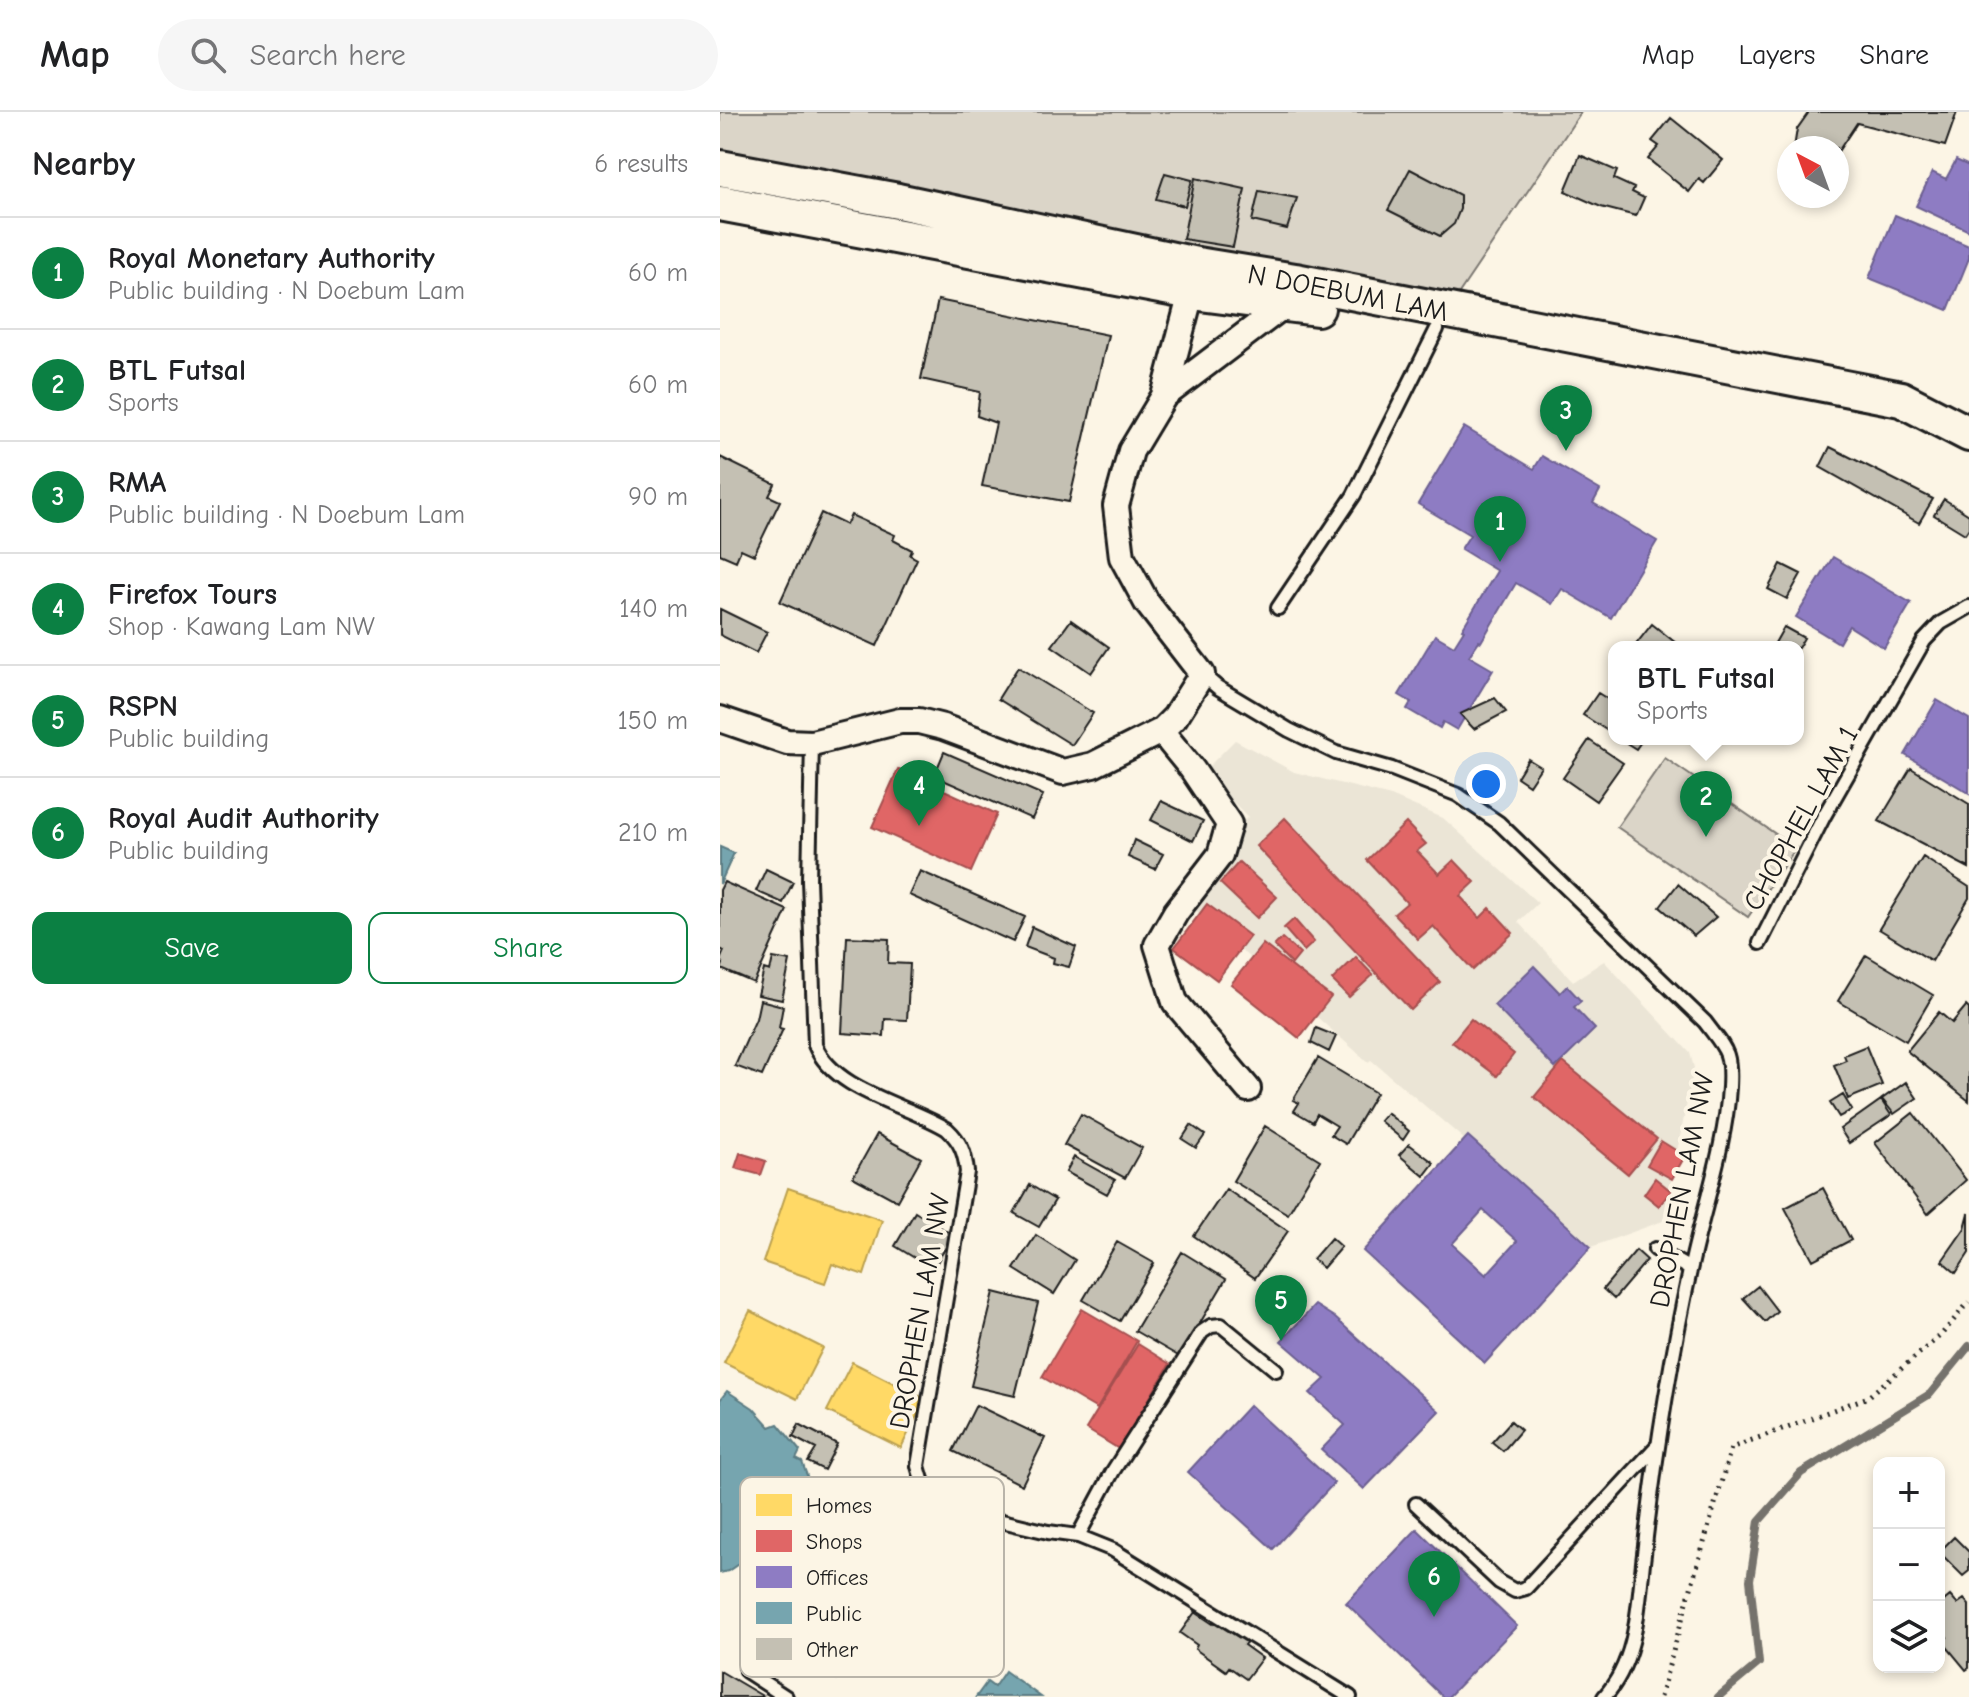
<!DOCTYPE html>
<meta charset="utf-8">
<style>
body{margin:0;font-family:"Comic Neue",sans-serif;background:#f6f6f6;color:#202124}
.controls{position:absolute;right:24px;bottom:24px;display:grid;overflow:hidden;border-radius:16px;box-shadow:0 4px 12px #0003}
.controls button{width:72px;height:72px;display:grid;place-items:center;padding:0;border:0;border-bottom:2px solid #e0e0e0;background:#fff;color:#202124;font:40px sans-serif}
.compass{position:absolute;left:1057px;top:24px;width:72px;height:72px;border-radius:50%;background:#fff;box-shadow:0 4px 12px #0003;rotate:319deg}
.you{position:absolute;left:766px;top:672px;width:28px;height:28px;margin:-20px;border:6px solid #fff;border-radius:50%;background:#1a73e8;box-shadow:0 0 0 12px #1a73e833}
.badge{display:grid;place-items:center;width:52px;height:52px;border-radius:50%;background:#0b8043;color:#fff;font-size:26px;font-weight:700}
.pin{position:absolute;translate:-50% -66px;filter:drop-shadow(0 2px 4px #0008)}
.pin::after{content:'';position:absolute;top:42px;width:28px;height:24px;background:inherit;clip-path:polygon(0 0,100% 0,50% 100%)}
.popup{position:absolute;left:888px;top:529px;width:196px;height:104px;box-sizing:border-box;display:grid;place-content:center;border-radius:16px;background:#fff;filter:drop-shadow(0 2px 6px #0005);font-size:26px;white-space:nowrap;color:#757577}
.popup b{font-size:30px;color:#202124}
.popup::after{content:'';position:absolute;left:50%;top:100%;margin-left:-16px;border:16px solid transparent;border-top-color:#fff}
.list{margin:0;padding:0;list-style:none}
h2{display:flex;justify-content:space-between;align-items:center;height:104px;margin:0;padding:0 32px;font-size:34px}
h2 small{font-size:26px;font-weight:400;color:#757577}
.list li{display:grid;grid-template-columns:52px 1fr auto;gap:24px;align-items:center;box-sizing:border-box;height:112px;padding:0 32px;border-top:2px solid #e0e0e0}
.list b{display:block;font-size:30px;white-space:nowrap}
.list p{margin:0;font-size:26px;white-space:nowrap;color:#757577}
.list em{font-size:26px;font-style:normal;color:#757577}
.actions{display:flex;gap:16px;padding:24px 32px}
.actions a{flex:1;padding:18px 0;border:2px solid #0b8043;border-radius:16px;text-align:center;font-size:28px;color:#0b8043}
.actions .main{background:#0b8043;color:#fff}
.icon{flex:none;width:44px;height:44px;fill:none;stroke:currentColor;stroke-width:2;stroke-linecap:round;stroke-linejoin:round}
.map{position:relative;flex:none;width:1249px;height:1585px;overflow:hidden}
header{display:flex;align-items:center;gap:48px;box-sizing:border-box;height:112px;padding:0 40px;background:#fff;border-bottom:2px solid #e0e0e0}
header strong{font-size:38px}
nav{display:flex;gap:44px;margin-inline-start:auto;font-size:28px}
.search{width:560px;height:72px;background:#f6f6f6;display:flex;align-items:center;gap:20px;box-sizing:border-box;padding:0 28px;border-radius:44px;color:#757577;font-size:30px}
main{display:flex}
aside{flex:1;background:#fff}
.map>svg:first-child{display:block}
.built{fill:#ebe5d6}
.green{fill:#dbd5c8;stroke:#7c7872;stroke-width:2}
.homes{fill:#ffd966;stroke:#bba050;stroke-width:2}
.shops{fill:#e06666;stroke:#a55050;stroke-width:2}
.offices{fill:#8e7cc3;stroke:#6c5f91;stroke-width:2;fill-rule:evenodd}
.public{fill:#76a5af;stroke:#5b7c83;stroke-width:2}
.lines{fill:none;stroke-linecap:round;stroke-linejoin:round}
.stream{stroke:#75726c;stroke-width:8}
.building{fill:#c4c0b3;stroke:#1c1c1c;stroke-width:2}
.lane-casing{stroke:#1c1c1c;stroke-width:18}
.street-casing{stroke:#1c1c1c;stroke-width:30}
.secondary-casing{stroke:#1c1c1c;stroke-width:40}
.path{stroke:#1c1c1c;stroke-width:5;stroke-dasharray:2 6;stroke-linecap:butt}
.lane{stroke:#fcf5e5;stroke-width:12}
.street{stroke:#fcf5e5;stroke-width:24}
.secondary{stroke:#fcf5e5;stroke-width:34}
.labels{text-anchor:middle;stroke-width:8;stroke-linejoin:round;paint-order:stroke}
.street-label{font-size:28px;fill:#1c1c1c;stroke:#fcf5e5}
.key{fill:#fcf5e5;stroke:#b9b4a9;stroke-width:2}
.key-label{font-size:22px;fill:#1c1c1c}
</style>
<header>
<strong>Map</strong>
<div class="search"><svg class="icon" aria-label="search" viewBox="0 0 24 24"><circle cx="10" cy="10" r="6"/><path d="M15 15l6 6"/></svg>Search here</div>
<nav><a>Map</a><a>Layers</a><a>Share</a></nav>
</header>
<main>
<aside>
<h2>Nearby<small>6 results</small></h2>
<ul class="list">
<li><span class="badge">1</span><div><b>Royal Monetary Authority</b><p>Public building · N Doebum Lam</p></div><em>60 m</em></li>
<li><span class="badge">2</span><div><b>BTL Futsal</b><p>Sports</p></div><em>60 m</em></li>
<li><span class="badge">3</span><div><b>RMA</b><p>Public building · N Doebum Lam</p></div><em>90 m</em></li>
<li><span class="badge">4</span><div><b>Firefox Tours</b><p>Shop · Kawang Lam NW</p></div><em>140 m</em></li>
<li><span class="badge">5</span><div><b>RSPN</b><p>Public building</p></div><em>150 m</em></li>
<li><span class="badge">6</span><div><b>Royal Audit Authority</b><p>Public building</p></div><em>210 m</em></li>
</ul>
<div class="actions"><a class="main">Save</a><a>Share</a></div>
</aside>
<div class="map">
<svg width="1249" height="1585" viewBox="0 0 1249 1585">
<rect width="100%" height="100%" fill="#fcf5e5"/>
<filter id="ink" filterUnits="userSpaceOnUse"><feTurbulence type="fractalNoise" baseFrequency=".0125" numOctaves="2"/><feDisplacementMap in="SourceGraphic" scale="16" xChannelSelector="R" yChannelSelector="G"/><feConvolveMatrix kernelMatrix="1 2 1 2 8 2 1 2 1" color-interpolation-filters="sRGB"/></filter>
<g filter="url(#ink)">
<path class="built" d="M 515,628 L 574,660 L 671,684 L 723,706 L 818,791 L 798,810 L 853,869 L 884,849 L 970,941 L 974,956 L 943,1109 L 871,1135 L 651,948 L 648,950 L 454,779 L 528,705 L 483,660 Z"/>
<path class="green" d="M 0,0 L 861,0 L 735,187 L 0,58 Z
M 945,646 L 1076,736 L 1028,805 L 897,715 Z"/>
<path class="homes" d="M 68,1076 L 162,1108 L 144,1163 L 112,1152 L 105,1171 L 43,1150 Z
M 30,1199 L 103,1236 L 77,1287 L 4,1251 Z
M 132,1250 L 205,1287 L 181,1336 L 107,1299 Z"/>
<path class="shops" d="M 178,657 L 277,702 L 251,760 L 152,715 Z
M 565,706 L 720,870 L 691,898 L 536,734 Z
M 686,711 L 706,732 L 697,739 L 719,762 L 734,748 L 755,770 L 740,784 L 760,806 L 770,796 L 793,821 L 753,858 L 713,814 L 698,827 L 674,802 L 687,791 L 647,748 Z
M 519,750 L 557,785 L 537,806 L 500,771 Z
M 487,792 L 530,824 L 497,868 L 454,836 Z
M 574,807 L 594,830 L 584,839 L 564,816 Z
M 562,826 L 580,842 L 572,852 L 554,834 Z
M 543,832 L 611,885 L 579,926 L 511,872 Z
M 636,845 L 653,863 L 629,885 L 612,868 Z
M 751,907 L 794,942 L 777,964 L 732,930 Z
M 843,950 L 937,1027 L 908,1062 L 814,985 Z
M 941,1029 L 965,1044 L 952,1067 L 927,1053 Z
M 20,1041 L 46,1049 L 41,1063 L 15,1056 Z
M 935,1066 L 951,1079 L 939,1094 L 924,1082 Z
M 362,1197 L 417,1229 L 377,1297 L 322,1265 Z
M 418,1232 L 450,1252 L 399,1337 L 366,1317 Z"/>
<path class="offices" d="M 1236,48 L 1249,54 L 1249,119 L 1196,94 L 1212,60 L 1226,67 Z
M 1175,103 L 1249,134 L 1249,146 L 1228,198 L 1149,166 Z
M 744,315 L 814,357 L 822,344 L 880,378 L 873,391 L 937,429 L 891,506 L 842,477 L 832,492 L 796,471 L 761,530 L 759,529 L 749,544 L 773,558 L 737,618 L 723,610 L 720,616 L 687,597 L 691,590 L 679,583 L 715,523 L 734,534 L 744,518 L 742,517 L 777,459 L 741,437 L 750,423 L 698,392 Z
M 1113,445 L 1191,491 L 1164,536 L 1129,514 L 1119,531 L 1076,505 Z
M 1217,588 L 1249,607 L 1249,681 L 1185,643 Z
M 814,854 L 840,881 L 847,874 L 861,889 L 854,895 L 875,917 L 835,956 L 774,893 Z
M 748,1024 L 871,1135 L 765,1251 L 643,1139 ZM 763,1098 L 797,1129 L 766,1163 L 732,1132 Z
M 595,1193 L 614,1205 L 719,1299 L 644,1377 L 601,1338 L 625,1313 L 590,1281 L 605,1267 L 561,1229 Z
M 530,1293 L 614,1371 L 553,1437 L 468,1360 Z
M 697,1417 L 797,1514 L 728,1585 L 723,1585 L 626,1491 Z
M 145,1432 L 146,1444 L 175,1440 L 182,1486 L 193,1484 L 198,1514 L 187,1515 L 190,1536 L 181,1537 L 182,1543 L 162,1546 L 164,1560 L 117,1567 L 115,1553 L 88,1557 L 84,1530 L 68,1533 L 62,1487 L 77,1485 L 72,1455 L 95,1451 L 94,1440 Z"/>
<path class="public" d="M 0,735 L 14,741 L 0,772 Z
M 7,1279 L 33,1296 L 50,1315 L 58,1312 L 80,1339 L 76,1347 L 82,1350 L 90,1372 L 78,1424 L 67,1434 L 58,1431 L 37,1455 L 27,1446 L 8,1459 L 0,1461 L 0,1288 Z
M 285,1559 L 321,1585 L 256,1585 L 267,1570 L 274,1575 Z"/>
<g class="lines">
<path class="stream" d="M 998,1585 L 1039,1551 L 1030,1468 L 1039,1409 L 1081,1361 L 1210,1282 L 1249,1234"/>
</g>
<path class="building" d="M 1089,0 L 1237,0 L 1225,34 L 1137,11 L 1117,41 L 1117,36 L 1074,36 L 1077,17 Z
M 951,6 L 1003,48 L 984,71 L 979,67 L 969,80 L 928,47 L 939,34 L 932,29 Z
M 860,43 L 897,59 L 894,67 L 914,76 L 912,80 L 924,86 L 916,104 L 881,95 L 845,79 Z
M 690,57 L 740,83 L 740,97 L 734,112 L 720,124 L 668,98 Z
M 445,61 L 472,68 L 465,94 L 436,87 Z
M 475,66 L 525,77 L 513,135 L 463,127 Z
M 539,79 L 577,86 L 567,117 L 532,109 Z
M 218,188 L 388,223 L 349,390 L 262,374 L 276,311 L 257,304 L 260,280 L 201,267 Z
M 1110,335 L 1213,387 L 1199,411 L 1100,355 Z
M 0,345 L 55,372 L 49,384 L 60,389 L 34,443 L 21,437 L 16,449 L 0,442 Z
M 1224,387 L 1249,403 L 1249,416 L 1245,422 L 1214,403 Z
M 101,401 L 126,413 L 131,403 L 175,423 L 173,428 L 192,438 L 190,443 L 197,447 L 157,534 L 60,490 Z
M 1061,452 L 1081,462 L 1067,487 L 1048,477 Z
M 0,497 L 47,520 L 36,541 L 0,523 Z
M 351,508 L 389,535 L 371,561 L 332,534 Z
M 932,512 L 961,535 L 914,535 Z
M 1064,515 L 1084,526 L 1078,536 L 1061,535 L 1055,531 Z
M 298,555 L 373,601 L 352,633 L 278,587 Z
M 878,581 L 894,591 L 894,623 L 863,603 Z
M 775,586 L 786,600 L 754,617 L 740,602 Z
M 900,627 L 923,627 L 916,637 Z
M 869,628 L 903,651 L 876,689 L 843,666 Z
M 224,640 L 323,683 L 312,707 L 214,664 Z
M 808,647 L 821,655 L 809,673 L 797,665 Z
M 1191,656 L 1249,692 L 1249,756 L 1159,709 Z
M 441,689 L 483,709 L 473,729 L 431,708 Z
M 414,728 L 443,742 L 435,757 L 408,745 Z
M 1203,745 L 1249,775 L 1249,786 L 1212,849 L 1159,817 Z
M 46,757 L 73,770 L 63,791 L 36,779 Z
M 200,759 L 305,805 L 293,830 L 189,783 Z
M 4,770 L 67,798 L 34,871 L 1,857 L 3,852 L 0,848 L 4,839 L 0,837 L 0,778 Z
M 958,772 L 996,805 L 974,824 L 940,795 Z
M 312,815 L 356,835 L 349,855 L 333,851 L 334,846 L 305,835 Z
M 127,825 L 169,827 L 168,851 L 190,852 L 187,908 L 165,907 L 164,924 L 122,921 Z
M 1146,843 L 1213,883 L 1186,929 L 1118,889 Z
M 53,846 L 70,849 L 62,888 L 38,883 L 44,857 L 50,859 Z
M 40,888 L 63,894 L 59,916 L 63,917 L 42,964 L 15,954 L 36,907 Z
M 1246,894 L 1249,897 L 1249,989 L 1187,939 L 1219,900 L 1232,911 Z
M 596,916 L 616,924 L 609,940 L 591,931 Z
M 1146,934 L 1162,973 L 1128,987 L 1114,953 L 1126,948 L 1124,943 Z
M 598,946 L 656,981 L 626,1032 L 611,1023 L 617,1014 L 597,1002 L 593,1010 L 574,999 L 579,991 L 573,988 Z
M 1186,970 L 1197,986 L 1174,1002 L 1162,987 Z
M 1123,983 L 1132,998 L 1119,1005 L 1110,991 Z
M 1161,988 L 1171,1003 L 1129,1031 L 1120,1017 Z
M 667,1001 L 689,1019 L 683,1028 L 660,1009 Z
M 1193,1001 L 1246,1068 L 1208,1102 L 1155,1031 Z
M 361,1002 L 422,1036 L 405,1066 L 344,1033 Z
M 471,1013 L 485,1023 L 476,1036 L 462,1027 Z
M 545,1014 L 600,1048 L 568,1102 L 513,1069 Z
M 157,1022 L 201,1046 L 177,1089 L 133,1065 Z
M 689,1032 L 714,1051 L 704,1064 L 679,1043 Z
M 354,1045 L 395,1068 L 387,1082 L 346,1060 Z
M 310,1073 L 335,1088 L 319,1115 L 294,1101 Z
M 1103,1076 L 1131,1128 L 1093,1148 L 1065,1096 Z
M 506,1077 L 568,1119 L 535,1166 L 474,1124 Z
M 195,1100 L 233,1123 L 213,1157 L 175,1134 Z
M 1249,1101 L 1249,1141 L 1236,1161 L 1222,1149 L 1245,1116 Z
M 316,1123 L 355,1148 L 334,1182 L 294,1157 Z
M 611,1126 L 621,1135 L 603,1156 L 593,1147 Z
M 397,1130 L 434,1151 L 400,1209 L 363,1188 Z
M 916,1138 L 927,1148 L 894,1187 L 883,1177 Z
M 462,1140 L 506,1167 L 460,1245 L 415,1219 Z
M 1038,1174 L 1057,1199 L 1045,1210 L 1023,1186 Z
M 274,1180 L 318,1191 L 295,1284 L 251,1274 Z
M 256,1293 L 325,1326 L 302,1373 L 233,1339 Z
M 791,1309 L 801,1318 L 783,1339 L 772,1330 Z
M 79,1312 L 117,1332 L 104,1358 L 88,1350 L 96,1337 L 73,1325 Z
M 1234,1425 L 1249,1440 L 1249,1459 L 1243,1464 L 1219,1440 Z
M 1230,1484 L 1237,1492 L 1244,1487 L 1249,1493 L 1249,1556 L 1246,1558 L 1222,1529 L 1227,1525 L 1219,1515 L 1219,1493 Z
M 475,1500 L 493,1512 L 497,1507 L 527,1529 L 524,1533 L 542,1546 L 526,1567 L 509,1555 L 506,1559 L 475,1537 L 477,1533 L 460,1521 Z
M 0,1559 L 44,1585 L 0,1585 Z"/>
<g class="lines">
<defs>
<path id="lane" d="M 558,496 L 634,383 L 717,217
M 482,562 L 497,575 L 569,618 L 616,641 L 672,657 L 738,683 L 779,711 L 985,910 C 1006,938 1011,939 1009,975 C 1006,1032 983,1097 971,1154 C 950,1249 935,1345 924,1442 C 918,1490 919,1547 884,1585
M 92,631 L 89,768 L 95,933 C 114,979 186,992 227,1017 C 241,1030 245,1041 247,1060 L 198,1354 L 203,1371 L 212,1386 L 227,1396 L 328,1420 L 358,1424 L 393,1438 L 630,1585
M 1040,831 L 1104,704 L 1204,529 L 1221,511 L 1249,495
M 935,1137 L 970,1157
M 696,1392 L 779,1470 L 795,1479 L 806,1476 L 937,1334
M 358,1424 L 393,1359 L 482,1220 L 491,1214 L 501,1213 L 556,1258
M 26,1559 L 66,1585"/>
<path id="street" d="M 444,284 L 567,191 L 569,184
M 0,607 L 67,630 L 92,631 L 180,609 L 199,609 L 223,615 L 343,660 L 373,653 L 441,619 L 455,605 L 482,562 L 427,491 L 402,445 L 396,394 L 411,339 L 444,284 L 475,166
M 441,619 L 472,657 L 509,712 L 500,743 L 456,800 L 437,833 L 455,890 L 528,977"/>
<path id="secondary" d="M 0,56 L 178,89 L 477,153 L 575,169 L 1181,287 L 1249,322
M 0,91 L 472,180 L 597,196"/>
</defs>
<use href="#lane" class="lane-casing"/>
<use href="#street" class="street-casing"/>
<use href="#secondary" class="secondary-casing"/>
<path class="path" d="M 940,1585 L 1011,1336 L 1148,1285 L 1221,1223 L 1249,1190"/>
<use href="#lane" class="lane"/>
<use href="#street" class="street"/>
<use href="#secondary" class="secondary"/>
</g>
</g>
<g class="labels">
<g class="street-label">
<text transform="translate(628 180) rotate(11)" y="10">N DOEBUM LAM</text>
<text transform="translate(1080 706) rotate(-61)" y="10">CHOPHEL LAM 1</text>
<text transform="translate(961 1078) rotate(-79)" y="10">DROPHEN LAM NW</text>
<text transform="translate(199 1199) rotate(-80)" y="10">DROPHEN LAM NW</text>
</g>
</g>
<rect x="20" y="1365" width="264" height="200" rx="12" class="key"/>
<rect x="36" y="1382" width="36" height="22" fill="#ffd966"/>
<rect x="36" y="1418" width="36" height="22" fill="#e06666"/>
<rect x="36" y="1454" width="36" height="22" fill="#8e7cc3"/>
<rect x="36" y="1490" width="36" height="22" fill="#76a5af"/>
<rect x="36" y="1526" width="36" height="22" fill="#c4c0b3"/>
<g class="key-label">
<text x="86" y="1401">Homes</text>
<text x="86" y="1437">Shops</text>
<text x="86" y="1473">Offices</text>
<text x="86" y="1509">Public</text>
<text x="86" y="1545">Other</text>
</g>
</svg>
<div class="controls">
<button>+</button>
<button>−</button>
<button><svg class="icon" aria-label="layers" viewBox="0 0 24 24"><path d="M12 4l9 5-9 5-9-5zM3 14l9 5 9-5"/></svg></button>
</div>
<svg class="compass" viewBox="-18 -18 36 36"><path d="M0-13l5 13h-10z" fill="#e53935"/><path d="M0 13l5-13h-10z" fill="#757577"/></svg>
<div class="you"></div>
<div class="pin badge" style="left:780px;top:450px">1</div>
<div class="pin badge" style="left:986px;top:725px">2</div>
<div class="popup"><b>BTL Futsal</b>Sports</div>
<div class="pin badge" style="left:846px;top:339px">3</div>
<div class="pin badge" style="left:199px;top:714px">4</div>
<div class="pin badge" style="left:561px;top:1229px">5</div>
<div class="pin badge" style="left:714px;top:1505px">6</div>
</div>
</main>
